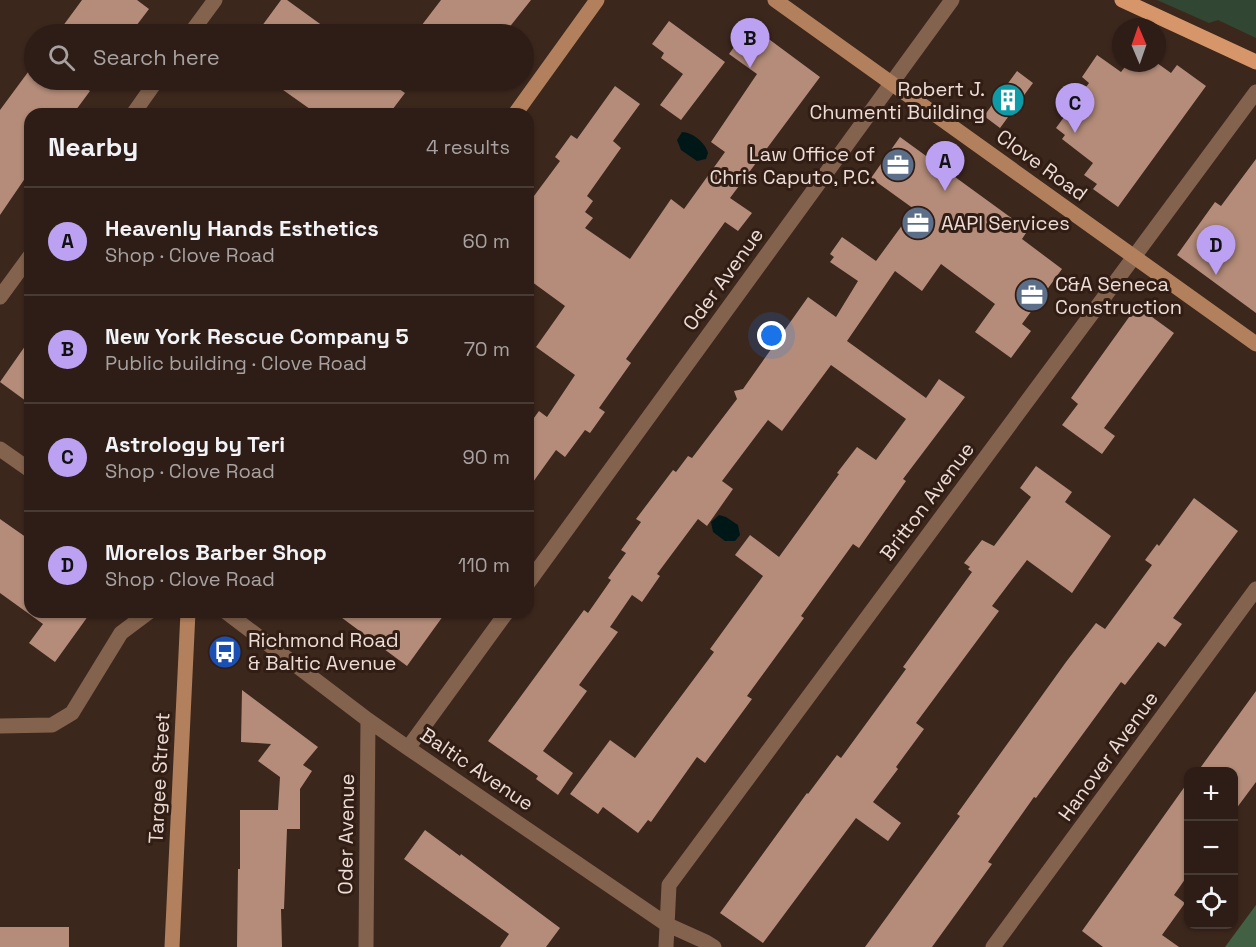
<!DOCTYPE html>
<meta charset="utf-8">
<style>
body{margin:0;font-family:"Space Grotesk",sans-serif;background:#35261f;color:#f1f3f6}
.controls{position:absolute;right:18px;bottom:18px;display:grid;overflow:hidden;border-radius:12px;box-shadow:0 2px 4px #0004}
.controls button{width:54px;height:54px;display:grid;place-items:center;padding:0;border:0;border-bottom:2px solid #483b35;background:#2d1d16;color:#f1f3f6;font:30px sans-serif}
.compass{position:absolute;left:1112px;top:18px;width:54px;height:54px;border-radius:50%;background:#2d1d16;box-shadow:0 2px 4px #0004;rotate:358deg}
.you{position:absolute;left:772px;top:336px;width:21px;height:21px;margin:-15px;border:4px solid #fff;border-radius:50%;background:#1a73e8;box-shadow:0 0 0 9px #1a73e833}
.badge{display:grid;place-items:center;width:39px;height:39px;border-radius:50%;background:#bca0f2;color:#111;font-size:20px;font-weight:700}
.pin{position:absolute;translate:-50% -50px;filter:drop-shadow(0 2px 3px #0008)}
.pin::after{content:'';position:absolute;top:32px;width:21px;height:18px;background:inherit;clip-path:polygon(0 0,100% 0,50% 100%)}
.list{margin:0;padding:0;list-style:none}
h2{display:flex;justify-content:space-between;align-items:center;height:78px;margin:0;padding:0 24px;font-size:26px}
h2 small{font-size:20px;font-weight:400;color:#a7a2a1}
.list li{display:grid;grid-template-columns:39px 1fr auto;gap:18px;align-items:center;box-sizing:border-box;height:108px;padding:0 24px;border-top:2px solid #483b35}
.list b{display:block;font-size:22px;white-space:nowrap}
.list p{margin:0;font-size:20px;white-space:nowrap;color:#a7a2a1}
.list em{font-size:20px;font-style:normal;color:#a7a2a1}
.icon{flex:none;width:33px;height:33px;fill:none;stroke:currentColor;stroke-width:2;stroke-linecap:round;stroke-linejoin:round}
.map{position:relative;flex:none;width:1256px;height:947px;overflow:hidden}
.search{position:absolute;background:#2d1d16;box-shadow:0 2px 4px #0004;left:24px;top:24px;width:510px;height:66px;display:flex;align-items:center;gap:15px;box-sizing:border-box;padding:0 21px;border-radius:33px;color:#a7a2a1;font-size:22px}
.panel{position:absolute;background:#2d1d16;box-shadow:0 2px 4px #0004;left:24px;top:108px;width:510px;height:510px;border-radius:18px}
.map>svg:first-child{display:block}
.green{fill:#324733}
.forest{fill:#426044}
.water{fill:#001718}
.building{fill:#b48c79}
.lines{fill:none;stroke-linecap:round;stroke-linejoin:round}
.street{stroke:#83634d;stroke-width:15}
.secondary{stroke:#b2805d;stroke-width:15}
.primary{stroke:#d79669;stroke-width:15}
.labels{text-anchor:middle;stroke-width:6;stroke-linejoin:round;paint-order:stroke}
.poi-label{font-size:20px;fill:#ebddd6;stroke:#321d14;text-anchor:start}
.street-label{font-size:20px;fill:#ebddd6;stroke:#321d14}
</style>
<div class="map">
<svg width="1256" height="947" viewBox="0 0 1256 947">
<rect width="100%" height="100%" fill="#3c271d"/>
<path class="green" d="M 1157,0 L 1256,0 L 1256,38 L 1218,20 L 1209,23 Z"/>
<path class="forest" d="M 1256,905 L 1256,947 L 1225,947 Z"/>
<path class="water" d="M 682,132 C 692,132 706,143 708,153 L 706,159 L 697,161 L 681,150 L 677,140 Z
M 719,515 L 726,517 L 738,525 L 740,535 L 735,541 L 725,541 L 713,532 L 711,522 Z"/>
<path class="building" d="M 82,0 L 137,0 L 149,9 L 130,34 L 57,34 Z
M 281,0 L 287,0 L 334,34 L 256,34 Z
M 441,0 L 531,0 L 504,34 L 415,34 Z
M 669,21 L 725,62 L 681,120 L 660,105 L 683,74 L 661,58 L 664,53 L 652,44 Z
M 750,25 L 820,77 L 730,198 L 752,213 L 738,231 L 725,222 L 626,359 L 631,363 L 599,408 L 605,412 L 590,433 L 585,430 L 565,457 L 556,450 L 528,489 L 528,426 L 539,411 L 547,417 L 575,375 L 536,347 L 565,306 L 528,279 L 528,204 L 560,161 L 555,157 L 571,135 L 577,139 L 615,86 L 640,104 L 613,141 L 621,148 L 587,196 L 593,201 L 585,212 L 593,218 L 585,228 L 630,259 L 671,199 L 684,209 L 725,152 L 711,142 L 757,74 L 729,54 Z
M 1097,55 L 1121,72 L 1128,63 L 1157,63 L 1171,73 L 1177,65 L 1206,86 L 1118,207 L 1093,189 L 1097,184 L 1084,175 L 1093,163 L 1062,139 L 1065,135 L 1056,128 L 1089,83 L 1082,77 Z
M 34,64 L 34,80 L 74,80 L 90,91 L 73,114 L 30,114 L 30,171 L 0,215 L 0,110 Z
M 1017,71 L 1033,83 L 1000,128 L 984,116 Z
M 269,80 L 386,80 L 405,93 L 389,114 L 317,114 Z
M 900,137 L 1028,230 L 1022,239 L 1062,269 L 1022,324 L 1031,331 L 1011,358 L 975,332 L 995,304 L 941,264 L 922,291 L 895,271 L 847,341 L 926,398 L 939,379 L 965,397 L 903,479 L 906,481 L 859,548 L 853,544 L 801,616 L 804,618 L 747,696 L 752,699 L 705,763 L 697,757 L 651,822 L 648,820 L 638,833 L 603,807 L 598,814 L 570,794 L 610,740 L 635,758 L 714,652 L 710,649 L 763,576 L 735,555 L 750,535 L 779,557 L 839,474 L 837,473 L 857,447 L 876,460 L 906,419 L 831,365 L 782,431 L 768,420 L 722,481 L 733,489 L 707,526 L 698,519 L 657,574 L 660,576 L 642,602 L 632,595 L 610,627 L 618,632 L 579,685 L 587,691 L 543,751 L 573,773 L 558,795 L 536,779 L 538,776 L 488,741 L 584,610 L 588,613 L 611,580 L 608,578 L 626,553 L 621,550 L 641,522 L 636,519 L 673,470 L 676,472 L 688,456 L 692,458 L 737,399 L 734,391 L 743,389 L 808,297 L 836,317 L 858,281 L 830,262 L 834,257 L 830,254 L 842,237 L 876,261 L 914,209 L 871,178 Z
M 1256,159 L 1256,313 L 1177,255 L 1215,202 L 1221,206 Z
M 1137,306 L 1174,333 L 1104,428 L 1115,436 L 1102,454 L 1062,425 L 1078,404 L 1071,398 Z
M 30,339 L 30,404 L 0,382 Z
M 1036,466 L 1072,492 L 1065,502 L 1111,536 L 1072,593 L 1027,560 L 992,606 L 999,611 L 916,723 L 924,729 L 896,767 L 898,769 L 873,802 L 901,823 L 888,841 L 856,818 L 763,943 L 720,913 L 807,793 L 808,794 L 837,755 L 841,758 L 906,669 L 903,667 L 972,572 L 968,569 L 970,567 L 964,563 L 982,540 L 994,546 L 1031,497 L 1020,488 Z
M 1194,498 L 1238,531 L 1173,618 L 1182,624 L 1165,647 L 1158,642 L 1125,685 L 1121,682 L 1036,798 L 1034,797 L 988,862 L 992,864 L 932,947 L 865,947 L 960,816 L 957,814 L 1066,662 L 1096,623 L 1105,629 L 1152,565 L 1145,560 L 1157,544 L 1159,546 Z
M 0,519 L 30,540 L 30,612 L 91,612 L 55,662 L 29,643 L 43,624 L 0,593 Z
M 334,612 L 446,612 L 407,666 Z
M 242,690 L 318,747 L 303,765 L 312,771 L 300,789 L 300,829 L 287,829 L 284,909 L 281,909 L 282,947 L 237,947 L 238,869 L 240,869 L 240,810 L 278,810 L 280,777 L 258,761 L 271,744 L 241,742 Z
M 1256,691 L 1256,782 L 1233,813 L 1233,771 L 1198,771 Z
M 1188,782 L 1188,875 L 1174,895 L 1185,903 L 1162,935 L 1179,947 L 1103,947 L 1082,931 Z
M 425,830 L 460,856 L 461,854 L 560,928 L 546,947 L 500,947 L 509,934 L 404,859 Z
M 0,927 L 69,927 L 69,947 L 0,947 Z"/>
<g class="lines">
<path class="street" d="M 190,34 L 215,0
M 133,114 L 157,80
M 0,297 L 30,256
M 0,449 L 30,470
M 528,583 L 952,0
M 226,612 L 368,720 L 408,748 L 666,924 L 706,942 L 714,947
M 0,726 L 52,725 L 72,713 L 121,633 L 149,612
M 408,748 L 507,612
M 366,947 L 368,720
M 666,947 L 669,885 L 1256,92
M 993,947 L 1256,589"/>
<path class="secondary" d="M 775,0 L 1256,344
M 515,114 L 597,0
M 172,947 L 188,612"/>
<path class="primary" d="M 1122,0 L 1256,62"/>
</g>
<defs>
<symbol id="building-disc" viewBox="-11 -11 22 22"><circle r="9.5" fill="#0f9aa8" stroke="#321d14"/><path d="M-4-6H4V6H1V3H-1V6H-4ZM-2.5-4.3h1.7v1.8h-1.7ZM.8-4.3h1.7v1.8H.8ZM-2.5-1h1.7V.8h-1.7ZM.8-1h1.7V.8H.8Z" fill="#fff"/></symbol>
<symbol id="office-disc" viewBox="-11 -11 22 22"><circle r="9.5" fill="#5c6f8a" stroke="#321d14"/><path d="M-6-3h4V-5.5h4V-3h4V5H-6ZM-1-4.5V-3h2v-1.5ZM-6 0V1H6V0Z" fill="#fff"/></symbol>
<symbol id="bus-disc" viewBox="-11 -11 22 22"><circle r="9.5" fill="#1a4fb4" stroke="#321d14"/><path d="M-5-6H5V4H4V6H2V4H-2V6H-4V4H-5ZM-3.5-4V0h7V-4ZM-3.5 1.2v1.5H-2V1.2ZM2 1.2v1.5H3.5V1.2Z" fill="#fff"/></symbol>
</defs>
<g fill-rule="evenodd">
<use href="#building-disc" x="989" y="81" width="38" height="38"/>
<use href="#office-disc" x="879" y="146" width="38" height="38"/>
<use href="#office-disc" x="899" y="204" width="38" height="38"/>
<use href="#office-disc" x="1013" y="276" width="38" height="38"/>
<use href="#bus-disc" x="206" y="633" width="38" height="38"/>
</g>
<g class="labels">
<g class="poi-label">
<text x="985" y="96" text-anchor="end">Robert J.<tspan x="985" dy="23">Chumenti Building</tspan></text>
<text x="875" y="161" text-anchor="end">Law Office of<tspan x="875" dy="23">Chris Caputo, P.C.</tspan></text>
<text x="941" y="230">AAPI Services</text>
<text x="1055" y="291">C&amp;A Seneca<tspan x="1055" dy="23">Construction</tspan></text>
<text x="248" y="647">Richmond Road<tspan x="248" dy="23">&amp; Baltic Avenue</tspan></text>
</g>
<g class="street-label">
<text transform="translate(1042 165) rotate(36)" y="7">Clove Road</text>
<text transform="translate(723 279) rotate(-54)" y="7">Oder Avenue</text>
<text transform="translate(927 501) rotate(-53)" y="7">Britton Avenue</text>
<text transform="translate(1108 756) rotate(-54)" y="7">Hanover Avenue</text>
<text transform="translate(477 769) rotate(34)" y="7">Baltic Avenue</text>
<text transform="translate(159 778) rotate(-87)" y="7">Targee Street</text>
<text transform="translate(346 834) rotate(-89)" y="7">Oder Avenue</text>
</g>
</g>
</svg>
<div class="controls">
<button>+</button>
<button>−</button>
<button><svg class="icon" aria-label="locate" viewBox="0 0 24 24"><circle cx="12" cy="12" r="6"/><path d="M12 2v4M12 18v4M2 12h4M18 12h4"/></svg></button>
</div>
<svg class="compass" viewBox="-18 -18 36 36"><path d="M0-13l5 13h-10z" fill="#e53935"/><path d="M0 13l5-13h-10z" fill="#a7a2a1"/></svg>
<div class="you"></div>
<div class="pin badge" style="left:945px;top:191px">A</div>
<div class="pin badge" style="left:750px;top:68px">B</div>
<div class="pin badge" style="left:1075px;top:133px">C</div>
<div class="pin badge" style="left:1216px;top:275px">D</div>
<div class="search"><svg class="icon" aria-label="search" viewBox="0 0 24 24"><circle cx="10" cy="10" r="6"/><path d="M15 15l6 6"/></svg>Search here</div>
<section class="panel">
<h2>Nearby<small>4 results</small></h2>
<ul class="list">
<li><span class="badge">A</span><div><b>Heavenly Hands Esthetics</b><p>Shop · Clove Road</p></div><em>60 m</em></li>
<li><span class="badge">B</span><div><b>New York Rescue Company 5</b><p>Public building · Clove Road</p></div><em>70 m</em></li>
<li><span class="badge">C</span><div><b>Astrology by Teri</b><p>Shop · Clove Road</p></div><em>90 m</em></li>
<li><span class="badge">D</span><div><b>Morelos Barber Shop</b><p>Shop · Clove Road</p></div><em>110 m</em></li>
</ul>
</section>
</div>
